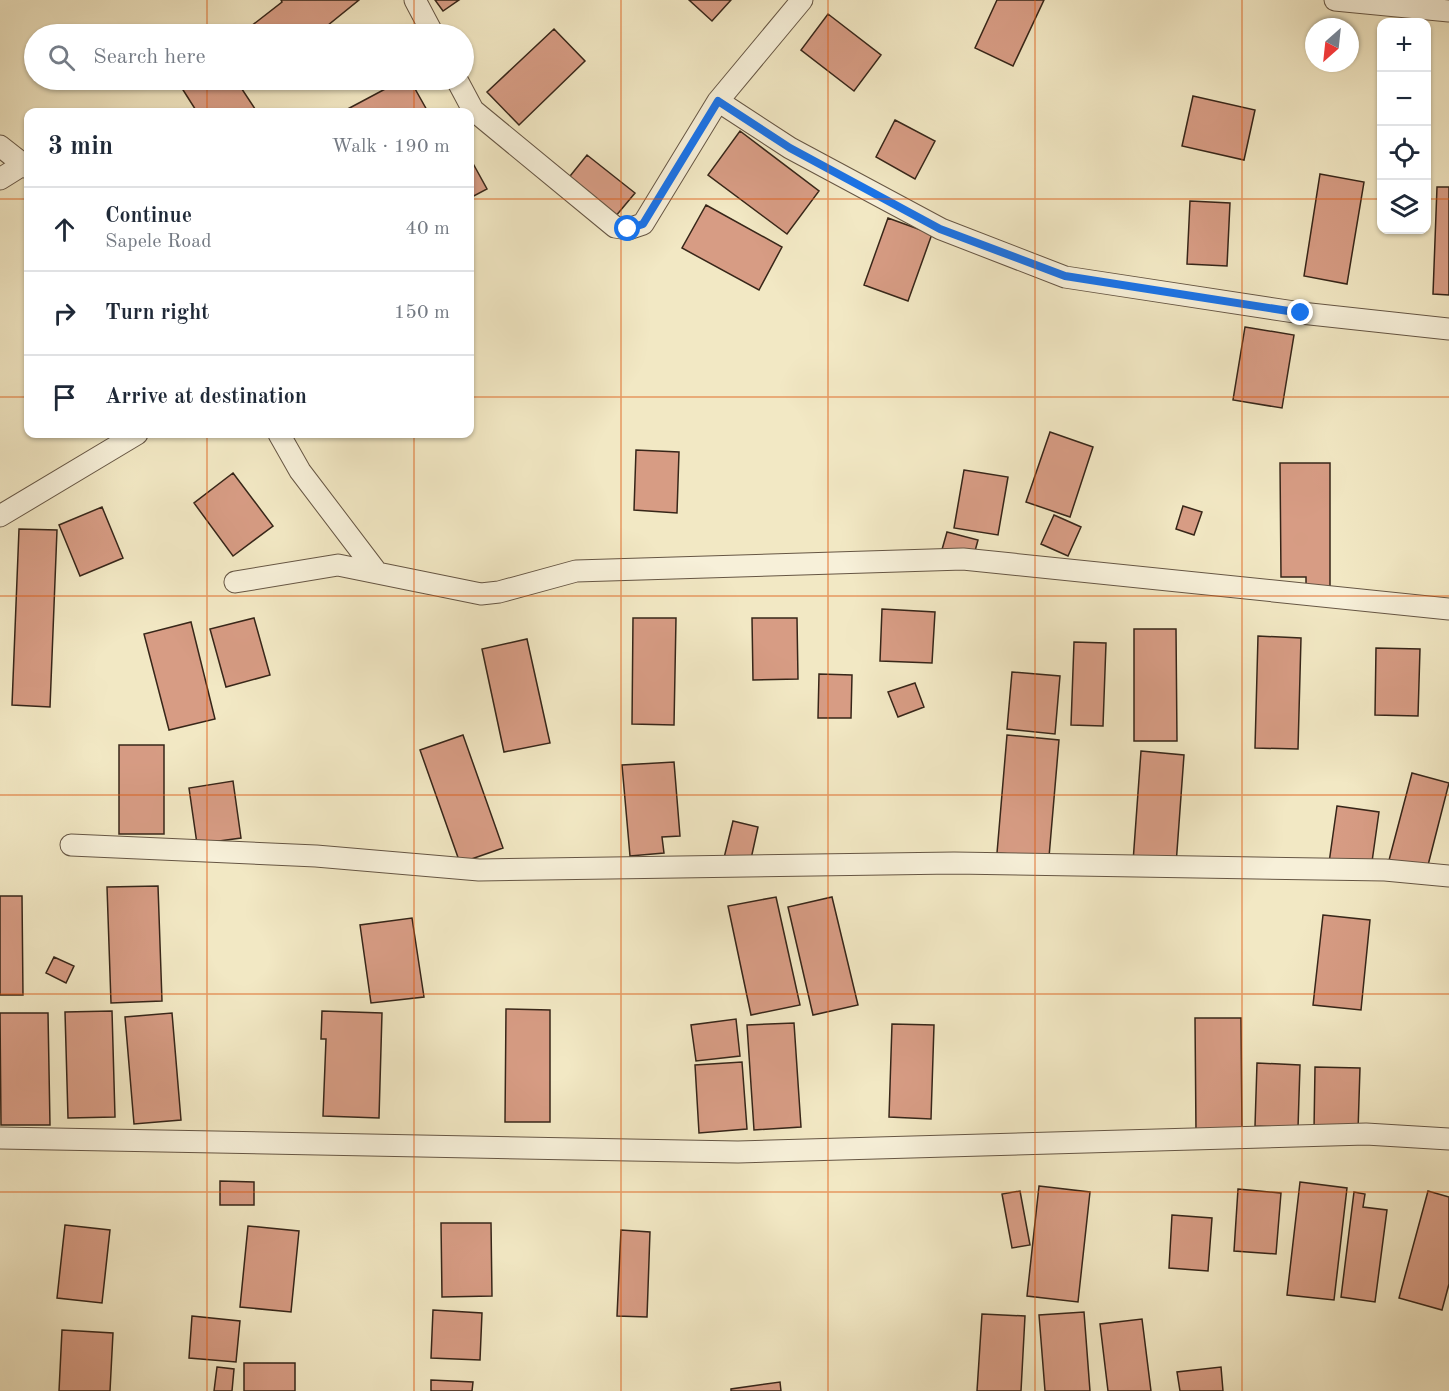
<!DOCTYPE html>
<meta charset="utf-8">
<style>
body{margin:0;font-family:"Old Standard TT",serif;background:#f2f2f3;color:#1f2937}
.controls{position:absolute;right:18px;top:18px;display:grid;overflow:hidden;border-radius:12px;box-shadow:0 2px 4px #0004}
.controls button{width:54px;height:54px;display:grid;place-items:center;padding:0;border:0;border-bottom:2px solid #e0e1e3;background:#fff;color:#1f2937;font:30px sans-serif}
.compass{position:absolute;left:1305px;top:18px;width:54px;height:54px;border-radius:50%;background:#fff;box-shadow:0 2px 4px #0004;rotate:207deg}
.stop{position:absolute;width:18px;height:18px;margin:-14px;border:4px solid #1a73e8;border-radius:50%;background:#fff}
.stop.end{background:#1a73e8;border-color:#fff;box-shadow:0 2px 6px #0008}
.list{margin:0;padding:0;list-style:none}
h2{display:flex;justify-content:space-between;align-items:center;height:78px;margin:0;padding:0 24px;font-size:26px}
h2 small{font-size:20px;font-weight:400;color:#747a83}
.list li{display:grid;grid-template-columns:39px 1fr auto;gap:18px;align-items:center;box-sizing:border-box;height:84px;padding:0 24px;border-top:2px solid #e0e1e3}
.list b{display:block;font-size:22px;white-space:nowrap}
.list p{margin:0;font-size:20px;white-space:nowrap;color:#747a83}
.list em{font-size:20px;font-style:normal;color:#747a83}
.icon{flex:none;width:33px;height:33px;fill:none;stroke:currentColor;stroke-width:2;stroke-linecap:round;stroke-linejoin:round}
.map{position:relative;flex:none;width:1449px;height:1391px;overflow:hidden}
.search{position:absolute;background:#fff;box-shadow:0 2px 4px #0004;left:24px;top:24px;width:450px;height:66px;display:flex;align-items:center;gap:15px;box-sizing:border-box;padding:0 21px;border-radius:33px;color:#747a83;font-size:22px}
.panel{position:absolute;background:#fff;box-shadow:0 2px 4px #0004;left:24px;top:108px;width:450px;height:330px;border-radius:12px}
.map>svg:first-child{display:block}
.building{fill:#d79c84;stroke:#372619;stroke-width:1.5}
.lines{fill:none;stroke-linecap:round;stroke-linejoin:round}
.minor-casing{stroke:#665644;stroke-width:23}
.minor{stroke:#f7f0d9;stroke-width:21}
.route{stroke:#1a73e8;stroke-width:8}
.grid{fill:none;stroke:#df560d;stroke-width:1.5;stroke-opacity:0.55}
</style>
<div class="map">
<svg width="1449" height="1391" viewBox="0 0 1449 1391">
<rect width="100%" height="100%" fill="#f2e8c4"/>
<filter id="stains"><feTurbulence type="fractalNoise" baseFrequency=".00333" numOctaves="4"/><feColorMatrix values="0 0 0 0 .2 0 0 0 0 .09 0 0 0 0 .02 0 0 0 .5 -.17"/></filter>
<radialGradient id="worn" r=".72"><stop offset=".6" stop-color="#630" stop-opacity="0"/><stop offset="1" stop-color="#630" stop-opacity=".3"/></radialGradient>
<path class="building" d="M 281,0 L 359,0 L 317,34 L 241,34 L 282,2 Z
M 435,0 L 459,0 L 443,11 Z
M 689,0 L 731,0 L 712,21 Z
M 997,0 L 1044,0 L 1013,66 L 975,48 Z
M 828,14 L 881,55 L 854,91 L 801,50 Z
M 554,29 L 585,61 L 519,125 L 487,92 Z
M 182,80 L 236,80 L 257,112 L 197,112 L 178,82 Z
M 402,80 L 410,80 L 428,112 L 342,112 Z
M 1193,96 L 1255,110 L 1244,160 L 1182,146 Z
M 895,120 L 935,141 L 915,179 L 876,157 Z
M 740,131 L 819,191 L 787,234 L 708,175 Z
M 587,155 L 635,193 L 605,229 L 558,191 Z
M 470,158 L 487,189 L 470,198 Z
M 1320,174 L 1364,182 L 1347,284 L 1304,276 Z
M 1437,187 L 1449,187 L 1449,295 L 1433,294 Z
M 1190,201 L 1230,203 L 1227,266 L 1187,264 Z
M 706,205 L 782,247 L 759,290 L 682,248 Z
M 888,218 L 932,234 L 908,301 L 864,285 Z
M 1245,327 L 1294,335 L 1282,408 L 1233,400 Z
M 1050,432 L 1093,447 L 1070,517 L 1026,502 Z
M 636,450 L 679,452 L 677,513 L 634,510 Z
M 1280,463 L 1330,463 L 1330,591 L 1306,591 L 1306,577 L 1281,577 Z
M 964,470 L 1008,477 L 998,535 L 954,528 Z
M 233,473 L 273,526 L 233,556 L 194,503 Z
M 1183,506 L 1202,512 L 1194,535 L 1176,529 Z
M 102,507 L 123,558 L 80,576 L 59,525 Z
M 1054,515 L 1081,527 L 1068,556 L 1041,544 Z
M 19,529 L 57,530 L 50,707 L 12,705 Z
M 947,532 L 978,540 L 972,562 L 941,553 Z
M 882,609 L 935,612 L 932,663 L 880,661 Z
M 254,618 L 270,675 L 226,687 L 210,629 Z
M 633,618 L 676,618 L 674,725 L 632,724 Z
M 752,618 L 797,618 L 798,679 L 753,680 Z
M 191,622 L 215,719 L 169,730 L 144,634 Z
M 1134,629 L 1176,629 L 1177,741 L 1134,741 Z
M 1258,636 L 1301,638 L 1298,749 L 1255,748 Z
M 527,639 L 550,743 L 504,752 L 482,649 Z
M 1074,642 L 1106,643 L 1103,726 L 1071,725 Z
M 1376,648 L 1420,649 L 1418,716 L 1375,715 Z
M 1012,672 L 1060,676 L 1055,734 L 1007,729 Z
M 819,674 L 852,675 L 851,718 L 818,718 Z
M 915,683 L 924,707 L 898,717 L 888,692 Z
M 463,735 L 503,848 L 460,863 L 420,750 Z
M 1007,735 L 1059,740 L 1049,857 L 997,853 Z
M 119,745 L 164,745 L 164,834 L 119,834 Z
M 1141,751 L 1184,755 L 1176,865 L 1133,862 Z
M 674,762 L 680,836 L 662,837 L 664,853 L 630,856 L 622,765 Z
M 1412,773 L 1449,783 L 1426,873 L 1388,864 Z
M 233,781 L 241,838 L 197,844 L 189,788 Z
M 1337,806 L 1379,812 L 1370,876 L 1328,870 Z
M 733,821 L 758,827 L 749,868 L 723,862 Z
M 158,886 L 162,1001 L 111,1003 L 107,887 Z
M 0,896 L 22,896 L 23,995 L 0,995 Z
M 776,897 L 800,1005 L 751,1015 L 728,906 Z
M 832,897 L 858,1005 L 813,1015 L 788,907 Z
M 1323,915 L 1370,920 L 1361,1010 L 1313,1005 Z
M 412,918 L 424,997 L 371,1003 L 360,925 Z
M 54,957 L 74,966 L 66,983 L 46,973 Z
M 506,1009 L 550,1010 L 550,1122 L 505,1122 Z
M 112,1011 L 115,1117 L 68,1118 L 65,1012 Z
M 322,1011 L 382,1013 L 379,1118 L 323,1116 L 326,1039 L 321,1039 Z
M 0,1013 L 48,1013 L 50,1125 L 1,1125 Z
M 172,1013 L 181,1120 L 134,1124 L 125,1017 Z
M 1195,1018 L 1241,1018 L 1242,1132 L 1196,1132 Z
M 736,1019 L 740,1056 L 696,1061 L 691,1025 Z
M 794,1023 L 801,1127 L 754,1130 L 747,1025 Z
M 892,1024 L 934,1025 L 931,1119 L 889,1117 Z
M 742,1062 L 747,1129 L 699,1133 L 695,1065 Z
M 1257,1063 L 1300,1065 L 1298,1128 L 1255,1126 Z
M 1315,1067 L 1360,1068 L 1358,1131 L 1314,1130 Z
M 220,1181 L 254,1182 L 254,1205 L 220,1205 Z
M 1300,1182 L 1347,1188 L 1334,1300 L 1287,1295 Z
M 1039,1186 L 1090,1192 L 1078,1302 L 1027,1296 Z
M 1238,1189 L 1281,1193 L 1276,1254 L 1234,1251 Z
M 1020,1191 L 1030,1245 L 1012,1248 L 1002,1194 Z
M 1428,1191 L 1449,1197 L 1449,1284 L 1442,1310 L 1399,1298 Z
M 1354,1192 L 1365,1194 L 1363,1207 L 1387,1210 L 1375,1302 L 1341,1297 Z
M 1172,1215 L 1212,1218 L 1208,1271 L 1169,1268 Z
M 441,1223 L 491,1223 L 492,1296 L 442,1297 Z
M 65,1225 L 110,1230 L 102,1303 L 57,1298 Z
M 248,1226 L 299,1231 L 291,1312 L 240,1307 Z
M 621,1230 L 650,1232 L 647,1317 L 617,1316 Z
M 433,1310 L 482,1313 L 480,1360 L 431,1358 Z
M 1084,1312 L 1090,1391 L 1045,1391 L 1039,1315 Z
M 982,1314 L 1025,1316 L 1021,1391 L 977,1391 Z
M 192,1316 L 240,1321 L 236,1362 L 189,1358 Z
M 1142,1319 L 1151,1391 L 1108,1391 L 1100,1324 Z
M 62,1330 L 113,1333 L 110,1391 L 59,1391 Z
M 244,1363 L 295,1363 L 295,1391 L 244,1391 Z
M 217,1367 L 234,1369 L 232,1391 L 214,1391 Z
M 1221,1367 L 1223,1391 L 1180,1391 L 1177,1372 Z
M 431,1380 L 473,1382 L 472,1391 L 431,1391 Z
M 780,1382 L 781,1391 L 731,1391 L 731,1389 Z"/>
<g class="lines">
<defs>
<path id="minor" d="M 415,0 L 433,34
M 1335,0 L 1449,11
M 457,80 L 473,110 L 615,227 L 628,229 L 643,224 L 718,101 L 802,0
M 718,101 L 790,148 L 941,229 L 1065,277 L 1301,313 L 1449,329
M 0,146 L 28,168
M 0,179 L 24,164
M 279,434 L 300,471 L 376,571
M 0,516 L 137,434
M 235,582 L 338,565 L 481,594 L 499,592 L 576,571 L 963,559 L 1449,609
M 71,845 L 316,856 L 479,870 L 954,863 L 1385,870 L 1449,876
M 0,1138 L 738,1152 L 1366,1134 L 1449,1139"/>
</defs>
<use href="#minor" class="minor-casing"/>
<use href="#minor" class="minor"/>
</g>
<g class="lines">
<path class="route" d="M 628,229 L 643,224 L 718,101 L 790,148 L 940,229 L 1065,276 L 1301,313"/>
</g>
<path class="grid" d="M 207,0 L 207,34M 414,0 L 414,34M 621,0 L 621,1391M 828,0 L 828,1391M 1035,0 L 1035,1391M 1242,0 L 1242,1391M 207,80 L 207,112M 414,80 L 414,112M 0,199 L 28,199M 470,199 L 1382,199M 1426,199 L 1449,199M 0,397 L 28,397M 470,397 L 1449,397M 207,434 L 207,1391M 414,434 L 414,1391M 0,596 L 1449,596M 0,795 L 1449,795M 0,994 L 1449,994M 0,1192 L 1449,1192"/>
<rect width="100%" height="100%" filter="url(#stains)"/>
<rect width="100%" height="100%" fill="url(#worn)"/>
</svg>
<div class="controls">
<button>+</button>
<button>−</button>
<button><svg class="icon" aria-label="locate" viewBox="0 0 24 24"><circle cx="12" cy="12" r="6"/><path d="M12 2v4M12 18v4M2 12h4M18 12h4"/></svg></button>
<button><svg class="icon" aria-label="layers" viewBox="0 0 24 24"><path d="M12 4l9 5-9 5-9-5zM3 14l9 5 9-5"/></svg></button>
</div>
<svg class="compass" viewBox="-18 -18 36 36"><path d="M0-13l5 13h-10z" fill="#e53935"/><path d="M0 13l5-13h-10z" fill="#747a83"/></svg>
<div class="stop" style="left:628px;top:229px"></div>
<div class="stop end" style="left:1301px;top:313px"></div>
<div class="search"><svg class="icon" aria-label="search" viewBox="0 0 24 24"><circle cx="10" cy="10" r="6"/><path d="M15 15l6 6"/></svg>Search here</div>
<section class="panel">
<h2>3 min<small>Walk · 190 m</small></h2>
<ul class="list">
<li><svg class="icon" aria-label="ahead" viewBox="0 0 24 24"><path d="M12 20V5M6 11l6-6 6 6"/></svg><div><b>Continue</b><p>Sapele Road</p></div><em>40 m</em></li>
<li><svg class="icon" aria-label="right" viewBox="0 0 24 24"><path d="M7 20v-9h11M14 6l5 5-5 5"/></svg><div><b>Turn right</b></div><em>150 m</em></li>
<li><svg class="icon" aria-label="arrive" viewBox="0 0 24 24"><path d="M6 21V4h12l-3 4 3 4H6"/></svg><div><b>Arrive at destination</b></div></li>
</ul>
</section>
</div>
